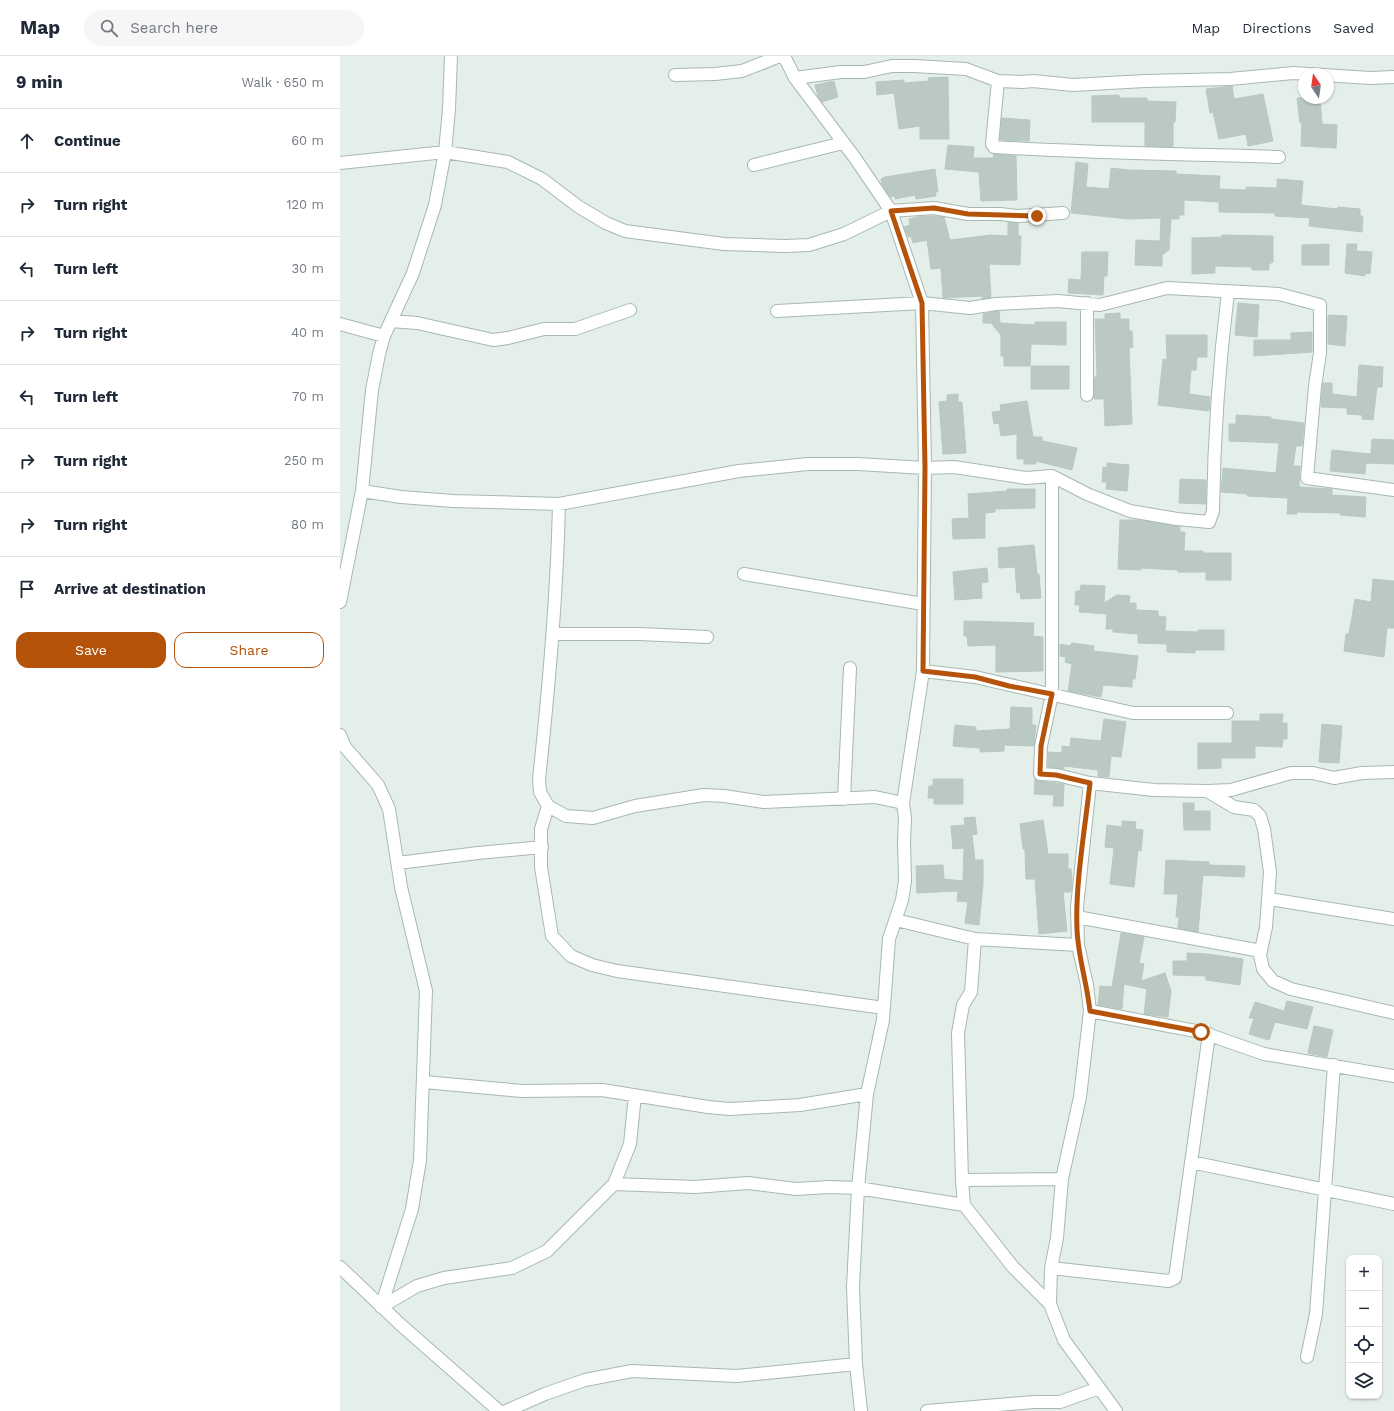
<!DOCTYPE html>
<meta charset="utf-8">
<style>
body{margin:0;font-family:"Work Sans",sans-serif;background:#f6f6f7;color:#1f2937}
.controls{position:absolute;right:12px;bottom:12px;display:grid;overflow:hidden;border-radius:8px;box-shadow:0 1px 3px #0004}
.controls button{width:36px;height:36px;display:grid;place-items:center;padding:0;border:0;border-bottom:1px solid #e0e1e3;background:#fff;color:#1f2937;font:20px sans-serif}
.compass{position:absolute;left:958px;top:12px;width:36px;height:36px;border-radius:50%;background:#fff;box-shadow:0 1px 3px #0004;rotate:347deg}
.stop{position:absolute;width:12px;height:12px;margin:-9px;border:3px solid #b45309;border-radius:50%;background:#fff}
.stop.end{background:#b45309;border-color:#fff;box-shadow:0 1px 4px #0008}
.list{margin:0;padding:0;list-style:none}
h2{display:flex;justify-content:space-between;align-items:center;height:52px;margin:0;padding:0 16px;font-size:17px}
h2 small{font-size:13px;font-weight:400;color:#747a83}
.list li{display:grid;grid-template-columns:26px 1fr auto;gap:12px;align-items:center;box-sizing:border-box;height:64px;padding:0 16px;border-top:1px solid #e0e1e3}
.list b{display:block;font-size:15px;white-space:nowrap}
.list em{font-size:13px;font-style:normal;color:#747a83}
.actions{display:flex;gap:8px;padding:12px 16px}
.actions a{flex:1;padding:9px 0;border:1px solid #b45309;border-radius:12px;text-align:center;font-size:14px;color:#b45309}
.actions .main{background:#b45309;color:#fff}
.icon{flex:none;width:22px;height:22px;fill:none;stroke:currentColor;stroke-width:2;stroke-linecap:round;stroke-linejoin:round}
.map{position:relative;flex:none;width:1054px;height:1355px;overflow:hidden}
header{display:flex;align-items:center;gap:24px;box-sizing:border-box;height:56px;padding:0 20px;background:#fff;border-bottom:1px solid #e0e1e3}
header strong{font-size:19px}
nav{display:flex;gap:22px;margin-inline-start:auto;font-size:14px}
.search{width:280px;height:36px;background:#f6f6f7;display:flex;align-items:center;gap:10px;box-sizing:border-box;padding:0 14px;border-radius:22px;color:#747a83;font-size:15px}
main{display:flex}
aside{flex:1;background:#fff}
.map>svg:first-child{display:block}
.building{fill:#bacac3;stroke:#b7c9c1}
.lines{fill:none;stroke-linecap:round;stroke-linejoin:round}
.minor-casing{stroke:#a7b8b1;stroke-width:14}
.minor{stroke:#fff;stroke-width:12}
.route{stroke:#b45309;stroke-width:5}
</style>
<header>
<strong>Map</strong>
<div class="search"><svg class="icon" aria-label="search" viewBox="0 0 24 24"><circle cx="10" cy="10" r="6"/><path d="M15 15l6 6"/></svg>Search here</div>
<nav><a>Map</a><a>Directions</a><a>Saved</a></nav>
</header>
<main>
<aside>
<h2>9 min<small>Walk · 650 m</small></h2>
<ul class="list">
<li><svg class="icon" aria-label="ahead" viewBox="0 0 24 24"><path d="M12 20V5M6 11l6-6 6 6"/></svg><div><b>Continue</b></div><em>60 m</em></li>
<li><svg class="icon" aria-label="right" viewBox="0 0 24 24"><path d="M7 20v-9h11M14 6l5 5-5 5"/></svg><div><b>Turn right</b></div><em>120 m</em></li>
<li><svg class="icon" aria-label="left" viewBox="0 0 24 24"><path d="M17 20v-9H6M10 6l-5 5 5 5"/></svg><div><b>Turn left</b></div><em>30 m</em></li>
<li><svg class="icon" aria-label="right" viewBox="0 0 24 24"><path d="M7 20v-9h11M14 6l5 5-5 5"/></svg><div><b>Turn right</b></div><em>40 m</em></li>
<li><svg class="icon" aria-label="left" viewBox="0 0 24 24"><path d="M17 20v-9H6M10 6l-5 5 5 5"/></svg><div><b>Turn left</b></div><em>70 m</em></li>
<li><svg class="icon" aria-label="right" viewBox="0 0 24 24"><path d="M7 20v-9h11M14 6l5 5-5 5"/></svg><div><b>Turn right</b></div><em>250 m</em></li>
<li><svg class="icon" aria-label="right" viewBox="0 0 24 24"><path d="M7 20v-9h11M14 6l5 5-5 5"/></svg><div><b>Turn right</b></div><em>80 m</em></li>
<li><svg class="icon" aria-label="arrive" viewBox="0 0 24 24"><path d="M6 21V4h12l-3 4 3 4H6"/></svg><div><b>Arrive at destination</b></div></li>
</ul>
<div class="actions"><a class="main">Save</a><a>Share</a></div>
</aside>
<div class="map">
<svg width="1054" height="1355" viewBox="0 0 1054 1355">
<rect width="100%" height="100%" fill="#e5efea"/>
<path class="building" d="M 608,21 L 609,83 L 580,83 L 580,70 L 559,73 L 554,37 L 537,39 L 536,26 L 564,24 L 564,27 L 589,25 L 588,22 Z
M 494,25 L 498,41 L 482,46 L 478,40 L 475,29 Z
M 892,30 L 894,43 L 923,38 L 933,85 L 908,90 L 906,78 L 879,83 L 873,56 L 870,57 L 866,33 Z
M 779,39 L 779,42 L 807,42 L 807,45 L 836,46 L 835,66 L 833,66 L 833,91 L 805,90 L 805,66 L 752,66 L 752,40 Z
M 957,42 L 980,42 L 982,68 L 997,69 L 996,92 L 961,90 L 962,66 L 960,67 Z
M 662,62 L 690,64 L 689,85 L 660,84 Z
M 608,89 L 634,91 L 633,102 L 653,102 L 654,98 L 676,100 L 677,144 L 641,145 L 639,116 L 605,113 Z
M 736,106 L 748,108 L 746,131 L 769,133 L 771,112 L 788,114 L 836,115 L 836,118 L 880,120 L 879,133 L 906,134 L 906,131 L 937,132 L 937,123 L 963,125 L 961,149 L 997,153 L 998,151 L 1020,153 L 1020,159 L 1023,161 L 1022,176 L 969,170 L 970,162 L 935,160 L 935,157 L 879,156 L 879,146 L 844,144 L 844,159 L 839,159 L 839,163 L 831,163 L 829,194 L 822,199 L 822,210 L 795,209 L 796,184 L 820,185 L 821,162 L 789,163 L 731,157 Z
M 595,113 L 598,136 L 595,136 L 596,140 L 576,143 L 575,139 L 555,143 L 555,140 L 550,141 L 542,128 L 541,123 L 545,121 Z
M 582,160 L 594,160 L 604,161 L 610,184 L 651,179 L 668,180 L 668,166 L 678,167 L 678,180 L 681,180 L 680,209 L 649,208 L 651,241 L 642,243 L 642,240 L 603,242 L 601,212 L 591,213 L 587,184 L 573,187 L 571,180 L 568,181 L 564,171 L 570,169 L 569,163 Z
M 882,179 L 933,180 L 933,206 L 929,208 L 929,214 L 912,214 L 912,211 L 875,210 L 875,217 L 852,218 L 852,182 L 882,181 Z
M 989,188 L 989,209 L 962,209 L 962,189 Z
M 1007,188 L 1017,188 L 1016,195 L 1032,196 L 1030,218 L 1025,217 L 1025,220 L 1005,217 Z
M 742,196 L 768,196 L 767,220 L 764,220 L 763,239 L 728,237 L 729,223 L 741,224 Z
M 898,247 L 919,249 L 917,281 L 895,279 Z
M 659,255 L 660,267 L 695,269 L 695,266 L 726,266 L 726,289 L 691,288 L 690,310 L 664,310 L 664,300 L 661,300 L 661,279 L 651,267 L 643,267 L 643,258 Z
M 780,257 L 780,263 L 789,263 L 789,275 L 792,275 L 793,291 L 789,292 L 792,368 L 765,370 L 764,343 L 754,343 L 754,321 L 757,321 L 755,263 L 765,263 L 765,258 Z
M 988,259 L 1007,260 L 1005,290 L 988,288 Z
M 972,276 L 972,296 L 914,300 L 914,284 L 951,284 L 951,277 Z
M 826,279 L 867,279 L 867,301 L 857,301 L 856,314 L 851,314 L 849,338 L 870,341 L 869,355 L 818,349 L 823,303 L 827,304 Z
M 1019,309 L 1043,311 L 1042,331 L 1037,331 L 1033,364 L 1022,363 L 1022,359 L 1007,358 L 1007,352 L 981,351 L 983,327 L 992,327 L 992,338 L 1017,341 Z
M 691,310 L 729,310 L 729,333 L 691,333 Z
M 618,338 L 618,346 L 622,346 L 626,397 L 603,398 L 599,346 L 607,345 L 607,339 Z
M 687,345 L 693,381 L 702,381 L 702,385 L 737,392 L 732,414 L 696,405 L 696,408 L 684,408 L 684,403 L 677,403 L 677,378 L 661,380 L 659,367 L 654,368 L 652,356 L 661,355 L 660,349 Z
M 896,359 L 931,361 L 931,363 L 964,367 L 962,390 L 956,390 L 953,410 L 960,410 L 959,431 L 992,433 L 992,439 L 1026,441 L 1025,461 L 1000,459 L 1000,457 L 957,456 L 957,458 L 947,458 L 948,442 L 907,440 L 907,438 L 881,436 L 883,412 L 936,417 L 939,387 L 889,385 L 889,368 L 896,368 Z
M 1032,383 L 1054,384 L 1054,408 L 1026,407 L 1025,418 L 990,415 L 992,394 L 1031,398 Z
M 767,407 L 789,409 L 787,435 L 766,433 L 767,426 L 762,426 L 763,411 L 767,412 Z
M 840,423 L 866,424 L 866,448 L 839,447 Z
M 667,433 L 695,433 L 695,452 L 655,453 L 655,456 L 645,457 L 645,482 L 613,483 L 612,463 L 629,462 L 628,438 L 667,435 Z
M 780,464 L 801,464 L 840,471 L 840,476 L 845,476 L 844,495 L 863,495 L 863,497 L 891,497 L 891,524 L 866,524 L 866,516 L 838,516 L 838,514 L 801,512 L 801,514 L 778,513 Z
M 694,489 L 697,518 L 699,518 L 701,542 L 681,543 L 680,536 L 677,537 L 675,511 L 659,512 L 658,492 Z
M 647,512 L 648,526 L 641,527 L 642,542 L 615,544 L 613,516 Z
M 1033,523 L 1054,525 L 1054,572 L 1047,572 L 1044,601 L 1004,595 L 1006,578 L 1009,578 L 1015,543 L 1031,546 Z
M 741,529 L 765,530 L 764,547 L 777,539 L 790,540 L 789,547 L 796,547 L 796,554 L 818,555 L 818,560 L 826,561 L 825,575 L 858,576 L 858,574 L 884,574 L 884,594 L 855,594 L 855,597 L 827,596 L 827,588 L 798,587 L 798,578 L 773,576 L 773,573 L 766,573 L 767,558 L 739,556 L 740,549 L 735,549 L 736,535 L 740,535 Z
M 624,565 L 694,567 L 693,580 L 703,581 L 703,615 L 656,616 L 656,589 L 628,590 L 627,580 L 624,580 Z
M 732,587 L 754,590 L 753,595 L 798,600 L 795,623 L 792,623 L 792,631 L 763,629 L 761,641 L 728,635 L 732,608 L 725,606 L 726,601 L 720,600 L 720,588 L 730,590 Z
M 671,651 L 692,652 L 692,669 L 696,669 L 694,690 L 664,689 L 664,695 L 640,696 L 640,692 L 613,690 L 615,669 L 636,671 L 636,675 L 670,673 Z
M 920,658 L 943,658 L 942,667 L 947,667 L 947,683 L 943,683 L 942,691 L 915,690 L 915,702 L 881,702 L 881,712 L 858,713 L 858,687 L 892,687 L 892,665 L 920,665 Z
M 764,663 L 786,666 L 781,701 L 771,700 L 769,721 L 758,720 L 758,714 L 724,710 L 724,713 L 708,711 L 708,696 L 722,697 L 722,690 L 730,691 L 731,682 L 761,685 Z
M 982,668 L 1002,670 L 999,707 L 979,706 Z
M 593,723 L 623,723 L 623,748 L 594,748 L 594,742 L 588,742 L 589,730 L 593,730 Z
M 695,723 L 699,725 L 724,728 L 723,750 L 713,750 L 714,739 L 694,738 Z
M 843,747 L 854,747 L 854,755 L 870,755 L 870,774 L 844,774 Z
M 635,761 L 637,778 L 632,779 L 635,804 L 643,804 L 643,828 L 639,869 L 625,867 L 628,846 L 617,845 L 618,835 L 577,837 L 576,810 L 603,809 L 604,823 L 623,825 L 624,792 L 613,793 L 611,770 L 625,769 L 624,762 Z
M 703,764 L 708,798 L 728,798 L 728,813 L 731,813 L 732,826 L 731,836 L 723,836 L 727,875 L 699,878 L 695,823 L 686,823 L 685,793 L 683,793 L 680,768 Z
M 782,765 L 796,766 L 795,773 L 803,774 L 801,795 L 798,794 L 794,831 L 770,828 L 774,792 L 765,791 L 767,769 L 782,771 Z
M 826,804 L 869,806 L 869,809 L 905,810 L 904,821 L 863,819 L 858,876 L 838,872 L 839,861 L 836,861 L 838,838 L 824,838 Z
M 781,877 L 804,881 L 799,907 L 804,908 L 801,925 L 825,917 L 831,935 L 828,961 L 804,958 L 807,933 L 784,928 L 782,953 L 758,949 L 760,930 L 772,931 Z
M 847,897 L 867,898 L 903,903 L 900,929 L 866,924 L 866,920 L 833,919 L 833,905 L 847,905 Z
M 947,945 L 973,951 L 967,973 L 935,966 L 929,984 L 909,978 L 914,962 L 909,962 L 915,946 L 944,955 Z
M 974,970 L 993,974 L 987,1001 L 968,997 Z"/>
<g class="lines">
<defs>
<path id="minor" d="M 444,0 L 455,22 L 515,102 L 551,155 L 582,247 L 585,412 L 583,615 L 563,747 L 565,762 L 564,785 L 565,825 L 562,844 L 549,883 L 543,964 L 527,1038 L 518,1132 L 513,1231 L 516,1308 L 521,1355
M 335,19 L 375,18 L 402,15 L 440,0
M 455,22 L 501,16 L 524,16 L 552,10 L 574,10 L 626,13 L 658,25 L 682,26 L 693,25 L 733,29 L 805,25 L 890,23 L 953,17 L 1030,22 L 1054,21
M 658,25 L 652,88 L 654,91 C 749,97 844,98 939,101
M 0,107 L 105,96 L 168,106 L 202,123 L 239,151 L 266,167 L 285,175 L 384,188 L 445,190 L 469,189 L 504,178 L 551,155 L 594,152 L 628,158 L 660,158 L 678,160 L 723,157
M 414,109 L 503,87
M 437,255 L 582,247 L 630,252 L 656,248 L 718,245 L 760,249 L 827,232 L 939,238 L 980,249 L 980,297 L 975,330 L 967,422 L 1054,434
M 51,265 L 77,267 L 153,284 L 168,282 L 204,273 L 235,273 L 290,254
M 0,268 L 44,280
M 747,339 L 747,247
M 712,420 L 712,638 L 701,690 L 700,718 L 717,719 L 750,727 L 814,734 L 867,735 L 894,751 L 914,754 L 920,760 L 924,773 L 930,816 L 926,871 L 920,899 L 923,913 L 933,925 L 951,933 L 1054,957
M 22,435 L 61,441 L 113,445 L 219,448 L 399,415 L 468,408 L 518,408 L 585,412 L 614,411 L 686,422 L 712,420 L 747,438 L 790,455 L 837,463 L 869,466 L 873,455 C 874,382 879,309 888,236
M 219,448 C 217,540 209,631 199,723 L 200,736 L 208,750 L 226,760 L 253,762 L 295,750 L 364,739 L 384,740 L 424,746 L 535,741 L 563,747
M 404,518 L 583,548
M 0,546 L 22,435 L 32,334 L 39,298 L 44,280 L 73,217 L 95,149 L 105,96 L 109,53 L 111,0
M 214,578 L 299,578 L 367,581
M 583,615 L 635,621 L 793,657 L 887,657
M 0,679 L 5,691 L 38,729 L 49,753 L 61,831 L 86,935 L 80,1104 L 72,1153 L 41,1251
M 750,727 L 737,851 L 738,889 L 747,929 L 750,955 L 861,976 L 924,998 L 1054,1020
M 867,735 L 891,734 L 951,717 L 973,717 L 994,722 L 1022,717 L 1054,716
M 504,743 L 510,612
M 208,750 L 201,773 L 201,811 L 212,880 L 231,900 L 252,909 L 277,915 L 544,952
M 58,807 L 138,797 L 202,791
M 929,843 L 1054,863
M 737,861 L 921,895
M 556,864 L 635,883
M 750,955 L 740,1041 L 722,1123 L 717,1182 L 711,1212 L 710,1248 L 724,1284 L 776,1355
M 84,1026 L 182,1035 L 262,1034 L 368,1051 L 390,1053 L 460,1049 L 527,1038
M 851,1106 L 1054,1148
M 622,1124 L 722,1123
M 274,1128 L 355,1131 L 408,1127 L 456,1133 L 489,1131 L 518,1132 L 624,1149
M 0,1211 L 61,1269 L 159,1355
M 711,1212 L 829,1225 L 835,1222 L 869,978
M 710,1248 L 673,1211 L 624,1149 L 622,1124 L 618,977 L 623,949 L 631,936 L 635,883 L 738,889
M 41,1251 L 77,1230 L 104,1222 L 172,1212 L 207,1195 L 274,1128 L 290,1088 L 295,1039
M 967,1301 L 976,1258 L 994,1009
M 166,1355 L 205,1338 L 245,1324 L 292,1315 L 397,1320 L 516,1308
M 587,1355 L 694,1346 L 720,1346 L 759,1332"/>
</defs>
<use href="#minor" class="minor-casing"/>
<use href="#minor" class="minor"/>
</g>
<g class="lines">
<path class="route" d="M 697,160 L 628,158 L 594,152 L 551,155 L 582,247 L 585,412 L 583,615 L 635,621 L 669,630 L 712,638 L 701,690 L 700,718 L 716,719 L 750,727 C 745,773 735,828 737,873 C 738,901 747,927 750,955 L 861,976"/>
</g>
</svg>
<div class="controls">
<button>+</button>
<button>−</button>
<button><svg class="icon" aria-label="locate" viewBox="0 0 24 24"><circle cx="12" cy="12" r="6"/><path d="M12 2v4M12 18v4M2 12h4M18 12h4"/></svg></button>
<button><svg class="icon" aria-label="layers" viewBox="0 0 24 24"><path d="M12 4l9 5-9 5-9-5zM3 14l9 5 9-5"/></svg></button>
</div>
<svg class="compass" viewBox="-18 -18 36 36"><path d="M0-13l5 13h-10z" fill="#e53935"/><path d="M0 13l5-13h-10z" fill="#747a83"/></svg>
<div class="stop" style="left:861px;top:976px"></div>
<div class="stop end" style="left:697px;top:160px"></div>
</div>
</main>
